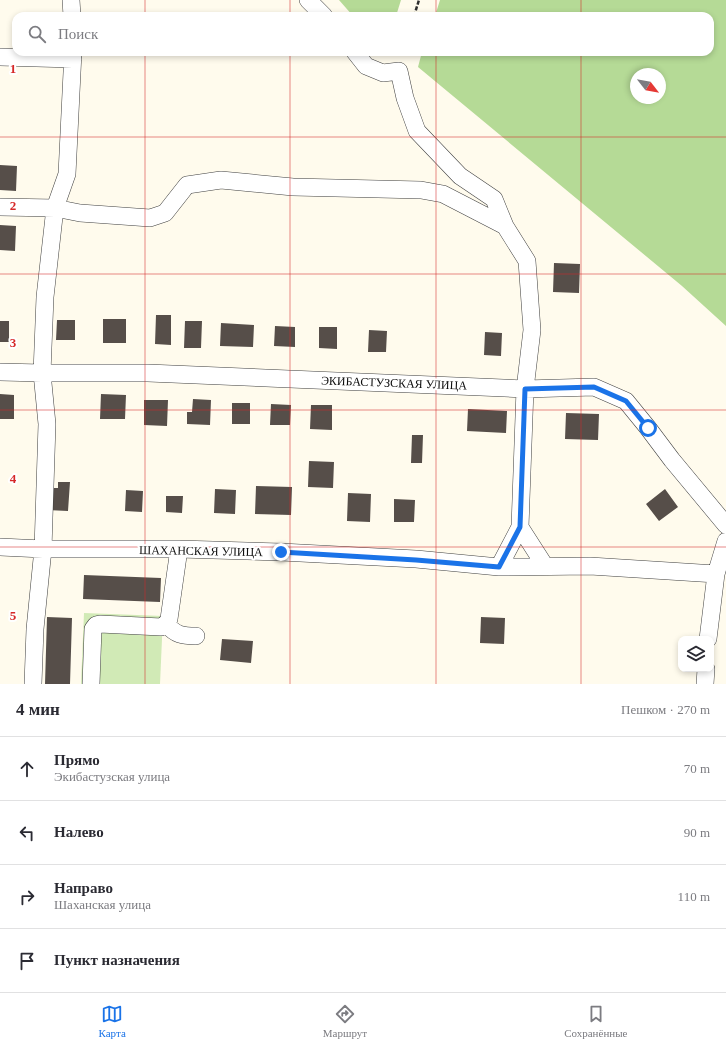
<!DOCTYPE html>
<html lang="ru">
<meta charset="utf-8">
<style>
body{margin:0;font-family:Georgia,serif;background:#f2f2f3;color:#2b2b33}
.controls{position:absolute;right:12px;bottom:12px;display:grid;overflow:hidden;border-radius:8px;box-shadow:0 2px 6px #0003}
.controls button{width:36px;height:36px;display:grid;place-items:center;padding:0;border:0;border-bottom:1px solid #e1e1e2;background:#fff;color:#2b2b33;font:20px sans-serif}
.compass{position:absolute;left:630px;top:68px;width:36px;height:36px;border-radius:50%;background:#fff;box-shadow:0 2px 6px #0003;rotate:121deg}
.stop{position:absolute;width:12px;height:12px;margin:-9px;border:3px solid #1a73e8;border-radius:50%;background:#fff}
.stop.end{background:#1a73e8;border-color:#fff;box-shadow:0 1px 4px #0008}
.list{margin:0;padding:0;list-style:none}
h2{display:flex;justify-content:space-between;align-items:center;height:52px;margin:0;padding:0 16px;font-size:17px}
h2 small{font-size:13px;font-weight:400;color:#7c7c81}
.list li{display:grid;grid-template-columns:26px 1fr auto;gap:12px;align-items:center;box-sizing:border-box;height:64px;padding:0 16px;border-top:1px solid #e1e1e2}
.list b{display:block;font-size:15px;white-space:nowrap}
.list p{margin:0;font-size:13px;white-space:nowrap;color:#7c7c81}
.list em{font-size:13px;font-style:normal;color:#7c7c81}
.icon{flex:none;width:22px;height:22px;fill:none;stroke:currentColor;stroke-width:2;stroke-linecap:round;stroke-linejoin:round}
.map{position:relative;flex:none;width:726px;height:684px;overflow:hidden}
.search{position:absolute;background:#fff;box-shadow:0 2px 6px #0003;left:12px;right:12px;top:12px;height:44px;display:flex;align-items:center;gap:10px;box-sizing:border-box;padding:0 14px;border-radius:12px;color:#7c7c81;font-size:15px}
.sheet{height:308px;background:#fff}
nav{display:flex;justify-content:space-around;align-items:center;box-sizing:border-box;height:56px;border-top:1px solid #e1e1e2;background:#fff;font-size:11px;color:#7c7c81}
nav a{display:grid;justify-items:center;gap:2px}
nav .on{color:#1a73e8}
.map>svg:first-child{display:block}
.green{fill:#d1eab6}
.forest{fill:#b5da96;fill-rule:evenodd}
.building{fill:#564e49}
.lines{fill:none;stroke-linecap:round;stroke-linejoin:round}
.minor-casing{stroke:#404040;stroke-width:18}
.path{stroke:#2f2f2f;stroke-width:2.5;stroke-dasharray:4 2;stroke-linecap:butt}
.minor{stroke:#fff;stroke-width:17}
.route{stroke:#1a73e8;stroke-width:5}
.grid{fill:none;stroke:#d62828;stroke-width:1;stroke-opacity:0.55}
.labels{text-anchor:middle;stroke-width:4;stroke-linejoin:round;paint-order:stroke}
.street-label{font-size:12px;fill:#0d0d0d;stroke:#fff}
.grid-label{font-size:13px;text-anchor:middle;font-weight:bold;fill:#d62828;stroke:#fff;stroke-width:4;stroke-linejoin:round;paint-order:stroke}
</style>
<div class="map">
<svg width="726" height="684" viewBox="0 0 726 684">
<rect width="100%" height="100%" fill="#fffbed"/>
<path class="green" d="M 84,613 L 163,616 L 160,684 L 81,684 Z"/>
<path class="forest" d="M 339,0 L 401,0 L 396,16 L 353,16 Z
M 440,0 L 726,0 L 726,326 L 682,286 L 418,67 L 422,52 L 710,52 L 710,16 L 435,16 ZM 636,74 L 660,74 L 660,98 L 636,98 Z"/>
<path class="building" d="M 0,165 L 17,166 L 16,191 L 0,190 Z
M 0,225 L 16,226 L 15,251 L 0,250 Z
M 554,263 L 580,264 L 579,293 L 553,292 Z
M 156,315 L 171,315 L 171,345 L 155,344 Z
M 103,319 L 126,319 L 126,343 L 103,343 Z
M 57,320 L 75,320 L 75,340 L 56,340 Z
M 0,321 L 9,321 L 9,342 L 0,342 Z
M 185,321 L 202,321 L 201,348 L 184,348 Z
M 221,323 L 254,325 L 253,347 L 220,346 Z
M 275,326 L 295,327 L 295,347 L 274,346 Z
M 319,327 L 337,327 L 337,349 L 319,348 Z
M 369,330 L 387,331 L 386,352 L 368,352 Z
M 485,332 L 502,333 L 501,356 L 484,355 Z
M 0,394 L 14,395 L 14,419 L 0,419 Z
M 101,394 L 126,395 L 125,419 L 100,419 Z
M 193,399 L 211,400 L 210,425 L 187,424 L 187,412 L 192,412 Z
M 144,400 L 168,400 L 167,426 L 144,425 Z
M 232,403 L 250,403 L 250,424 L 232,424 Z
M 271,404 L 291,405 L 290,425 L 270,425 Z
M 311,405 L 332,405 L 332,430 L 310,429 Z
M 468,409 L 507,411 L 506,433 L 467,431 Z
M 566,413 L 599,414 L 598,440 L 565,439 Z
M 412,435 L 423,435 L 422,463 L 411,463 Z
M 309,461 L 334,462 L 333,488 L 308,487 Z
M 58,482 L 70,482 L 68,511 L 47,510 L 48,488 L 58,488 Z
M 256,486 L 292,487 L 291,515 L 255,514 Z
M 215,489 L 236,490 L 235,514 L 214,513 Z
M 665,489 L 678,507 L 659,521 L 646,504 Z
M 126,490 L 143,491 L 142,512 L 125,511 Z
M 348,493 L 371,494 L 370,522 L 347,521 Z
M 166,496 L 183,496 L 182,513 L 166,512 Z
M 394,499 L 415,500 L 414,522 L 394,522 Z
M 84,575 L 161,578 L 160,602 L 83,599 Z
M 47,617 L 72,618 L 70,684 L 45,684 Z
M 481,617 L 505,618 L 504,644 L 480,643 Z
M 222,639 L 253,641 L 251,663 L 220,660 Z"/>
<g class="lines">
<defs>
<path id="minor" d="M 71,0 L 72,16
M 308,0 L 324,16
M 355,52 L 366,66 L 383,73 L 399,71 L 405,98 L 417,131 L 460,176 L 494,199 L 505,226
M 0,57 L 73,59
M 0,207 L 55,208 L 80,213 L 150,218 L 165,213 L 187,185 L 221,180 L 293,187 L 421,190 L 443,194 L 505,226 L 527,261 L 532,330 L 525,389 L 520,527 L 545,566
M 0,372 L 42,373 L 148,373 L 525,389 L 594,387 L 626,401 L 648,428 L 672,460 L 726,525
M 0,547 L 43,549 L 179,549 L 281,552 L 416,559 L 499,567 L 590,566 L 716,574
M 499,567 L 520,527
M 166,624 C 176,635 182,636 196,636
M 708,639 L 716,574 L 726,541
M 33,684 L 35,629 L 43,549 L 47,424 L 42,373 L 45,297 L 55,208 L 67,174 L 73,52
M 91,684 L 93,629 L 96,625 L 100,624 L 161,627 L 166,624 L 169,619 L 179,549
M 705,684 L 706,669"/>
</defs>
<use href="#minor" class="minor-casing"/>
<path class="path" d="M 414,16 L 419,0"/>
<use href="#minor" class="minor"/>
</g>
<g class="lines">
<path class="route" d="M 281,552 L 416,560 L 499,567 L 520,527 L 525,389 L 594,387 L 626,401 L 648,428"/>
</g>
<path class="grid" d="M 145,0 L 145,16M 290,0 L 290,16M 436,0 L 436,16M 581,0 L 581,16M 145,52 L 145,684M 290,52 L 290,684M 436,52 L 436,684M 581,52 L 581,684M 0,137 L 726,137M 0,274 L 726,274M 0,410 L 726,410M 0,547 L 726,547"/>
<g class="labels">
<g class="street-label">
<text transform="translate(394 383) rotate(2)" y="4">ЭКИБАСТУЗСКАЯ УЛИЦА</text>
<text transform="translate(201 551) rotate(1)" y="4">ШАХАНСКАЯ УЛИЦА</text>
</g>
</g>
<g class="grid-label">
<text x="13" y="73">1</text>
<text x="13" y="210">2</text>
<text x="13" y="347">3</text>
<text x="13" y="483">4</text>
<text x="13" y="620">5</text>
</g>
</svg>
<div class="controls">
<button><svg class="icon" aria-label="layers" viewBox="0 0 24 24"><path d="M12 4l9 5-9 5-9-5zM3 14l9 5 9-5"/></svg></button>
</div>
<svg class="compass" viewBox="-18 -18 36 36"><path d="M0-13l5 13h-10z" fill="#e53935"/><path d="M0 13l5-13h-10z" fill="#7c7c81"/></svg>
<div class="stop" style="left:648px;top:428px"></div>
<div class="stop end" style="left:281px;top:552px"></div>
<div class="search"><svg class="icon" aria-label="search" viewBox="0 0 24 24"><circle cx="10" cy="10" r="6"/><path d="M15 15l6 6"/></svg>Поиск</div>
</div>
<section class="sheet">
<h2>4 мин<small>Пешком · 270 m</small></h2>
<ul class="list">
<li><svg class="icon" aria-label="ahead" viewBox="0 0 24 24"><path d="M12 20V5M6 11l6-6 6 6"/></svg><div><b>Прямо</b><p>Экибастузская улица</p></div><em>70 m</em></li>
<li><svg class="icon" aria-label="left" viewBox="0 0 24 24"><path d="M17 20v-9H6M10 6l-5 5 5 5"/></svg><div><b>Налево</b></div><em>90 m</em></li>
<li><svg class="icon" aria-label="right" viewBox="0 0 24 24"><path d="M7 20v-9h11M14 6l5 5-5 5"/></svg><div><b>Направо</b><p>Шаханская улица</p></div><em>110 m</em></li>
<li><svg class="icon" aria-label="arrive" viewBox="0 0 24 24"><path d="M6 21V4h12l-3 4 3 4H6"/></svg><div><b>Пункт назначения</b></div></li>
</ul>
</section>
<nav>
<a class="on"><svg class="icon" aria-label="map" viewBox="0 0 24 24"><path d="M3 6l6-2 6 2 6-2v14l-6 2-6-2-6 2zM9 4v14M15 6v14"/></svg>Карта</a>
<a><svg class="icon" aria-label="directions" viewBox="0 0 24 24"><path d="M12 3l9 9-9 9-9-9zM9 14v-3h6M13 9l2 2-2 2"/></svg>Маршрут</a>
<a><svg class="icon" aria-label="saved" viewBox="0 0 24 24"><path d="M7 4h10v16l-5-4-5 4z"/></svg>Сохранённые</a>
</nav>
